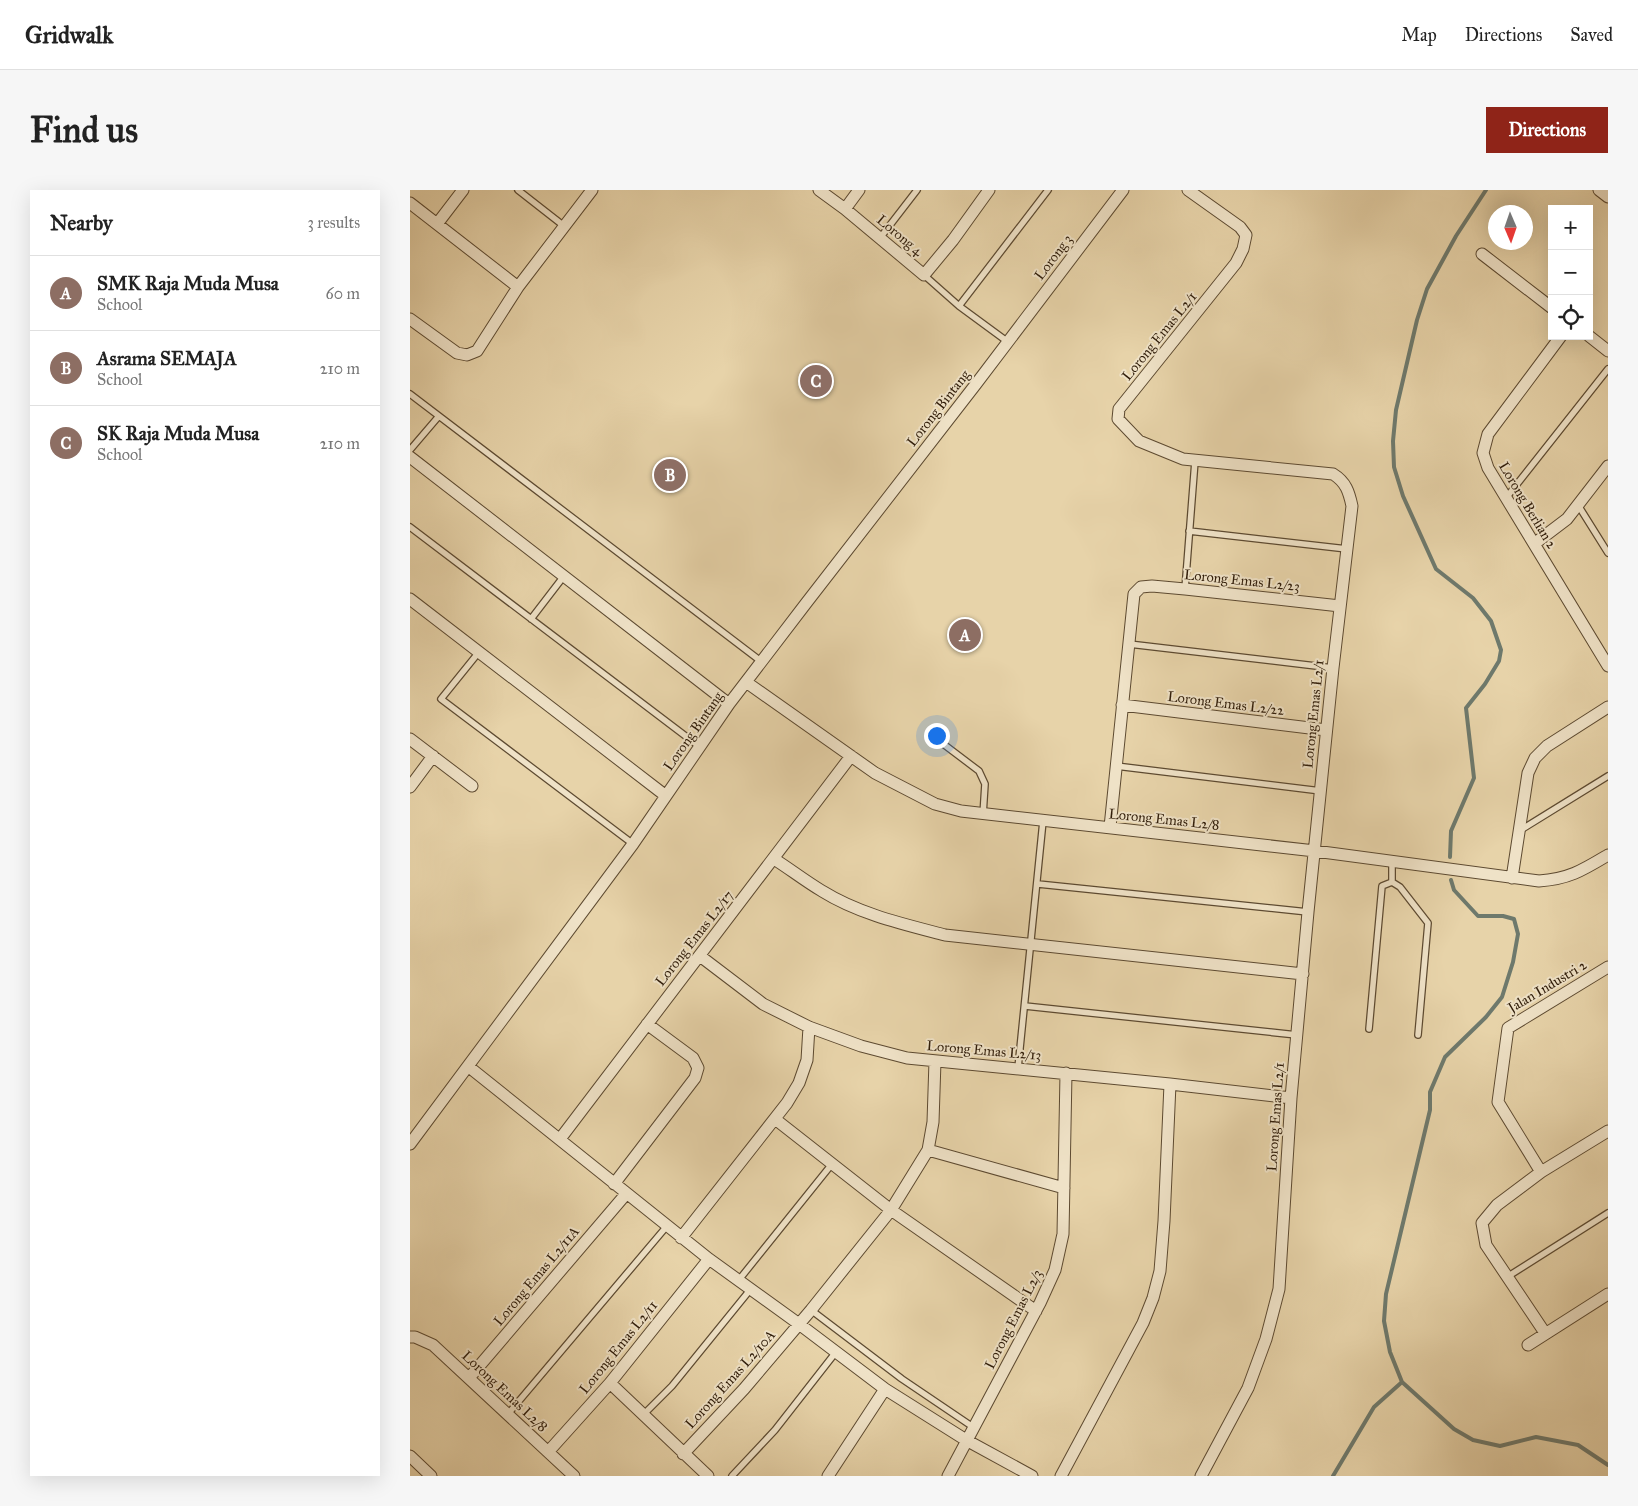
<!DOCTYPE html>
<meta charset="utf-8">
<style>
body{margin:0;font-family:"IM FELL Great Primer",serif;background:#f6f6f6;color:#222}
.controls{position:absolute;right:15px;top:15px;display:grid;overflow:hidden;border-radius:0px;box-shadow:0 5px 20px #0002}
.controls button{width:45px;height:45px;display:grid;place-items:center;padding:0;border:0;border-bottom:1px solid #e0e0e0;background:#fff;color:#222;font:25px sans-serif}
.compass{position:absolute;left:1078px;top:15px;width:45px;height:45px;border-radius:50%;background:#fff;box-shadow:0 5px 20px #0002;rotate:178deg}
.you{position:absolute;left:526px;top:545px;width:18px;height:18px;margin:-12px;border:4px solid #fff;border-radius:50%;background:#1a73e8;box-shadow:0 0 0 8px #1a73e833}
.badge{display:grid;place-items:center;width:32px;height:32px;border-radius:50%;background:#8f2418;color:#fff;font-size:16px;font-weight:700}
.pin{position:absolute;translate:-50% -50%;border:2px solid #fff;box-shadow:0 1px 5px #0006}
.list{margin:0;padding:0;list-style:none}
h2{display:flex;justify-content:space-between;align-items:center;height:65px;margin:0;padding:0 20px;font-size:21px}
h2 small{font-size:16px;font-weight:400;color:#767676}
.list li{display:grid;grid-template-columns:32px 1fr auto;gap:15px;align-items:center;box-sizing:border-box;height:75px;padding:0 20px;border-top:1px solid #e0e0e0}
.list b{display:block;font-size:19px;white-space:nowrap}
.list p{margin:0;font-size:16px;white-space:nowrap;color:#767676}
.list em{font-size:16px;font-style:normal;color:#767676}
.icon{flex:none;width:28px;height:28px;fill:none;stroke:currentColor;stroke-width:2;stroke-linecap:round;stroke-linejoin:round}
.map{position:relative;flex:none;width:1198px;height:1286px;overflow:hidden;border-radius:0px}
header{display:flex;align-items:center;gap:30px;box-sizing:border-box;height:70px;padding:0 25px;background:#fff;border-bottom:1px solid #e0e0e0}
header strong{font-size:24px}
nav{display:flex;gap:28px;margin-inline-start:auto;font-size:18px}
.intro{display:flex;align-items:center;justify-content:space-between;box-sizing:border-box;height:120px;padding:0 30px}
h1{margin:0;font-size:35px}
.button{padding:12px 22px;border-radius:0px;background:#8f2418;color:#fff;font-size:18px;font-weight:700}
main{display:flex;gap:30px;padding:0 30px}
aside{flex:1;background:#fff;border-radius:0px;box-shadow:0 5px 20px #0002}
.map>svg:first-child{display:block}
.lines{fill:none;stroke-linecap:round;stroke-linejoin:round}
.stream{stroke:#6e796c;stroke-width:4}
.service-casing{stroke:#5d4a31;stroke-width:8}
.minor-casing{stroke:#5d4a31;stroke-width:13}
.service{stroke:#efe2c7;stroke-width:5.5}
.minor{stroke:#efe2c7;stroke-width:11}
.labels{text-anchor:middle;stroke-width:4;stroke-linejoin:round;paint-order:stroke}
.street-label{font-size:14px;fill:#2f1c09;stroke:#efe2c7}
</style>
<header>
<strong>Gridwalk</strong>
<nav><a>Map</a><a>Directions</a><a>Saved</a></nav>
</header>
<div class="intro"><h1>Find us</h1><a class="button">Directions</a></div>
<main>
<aside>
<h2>Nearby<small>3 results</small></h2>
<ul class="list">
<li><span class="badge" style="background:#8d6e63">A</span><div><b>SMK Raja Muda Musa</b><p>School</p></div><em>60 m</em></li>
<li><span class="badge" style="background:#8d6e63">B</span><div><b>Asrama SEMAJA</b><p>School</p></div><em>210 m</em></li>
<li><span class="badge" style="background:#8d6e63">C</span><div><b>SK Raja Muda Musa</b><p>School</p></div><em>210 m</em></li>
</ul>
</aside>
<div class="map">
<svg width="1198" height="1286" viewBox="0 0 1198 1286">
<rect width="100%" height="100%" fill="#e7d3a9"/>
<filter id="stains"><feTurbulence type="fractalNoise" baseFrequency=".004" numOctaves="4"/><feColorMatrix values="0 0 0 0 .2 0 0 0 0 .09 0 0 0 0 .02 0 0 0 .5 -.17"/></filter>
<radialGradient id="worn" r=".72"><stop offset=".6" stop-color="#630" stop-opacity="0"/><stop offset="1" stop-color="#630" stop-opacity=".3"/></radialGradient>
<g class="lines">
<path class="stream" d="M 1040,667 L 1041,641 L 1064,588 L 1056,518 L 1075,494 L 1089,471 L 1091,460 L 1081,431 L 1063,408 L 1026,379 L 993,306 L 984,277 L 983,251 L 986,220 L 1007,130 L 1017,99 L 1046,46 L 1076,0
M 1041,690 L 1044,700 L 1068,726 L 1093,726 L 1104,729 L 1108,744 L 1103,772 L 1092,807 L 1076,827 L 1035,867 L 1020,902 L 1020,920 L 976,1104 L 974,1131 L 980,1162 L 992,1192 L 1044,1239 L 1063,1250 L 1090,1256 L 1126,1247 L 1168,1255 L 1198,1275
M 923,1286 L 964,1217 L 992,1192"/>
<defs>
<path id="service" d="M 108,0 L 154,36
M 470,48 L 507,0
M 514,85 L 549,116 L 598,152
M 549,116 L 638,0
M 0,204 L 352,472
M 0,260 L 29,226
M 1096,308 L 1198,179
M 1168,315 L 1198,363
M 0,337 L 290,557
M 779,341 L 937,359
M 775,399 L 785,271
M 121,429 L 154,386
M 719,454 L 923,478
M 69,462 L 31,509 L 223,654
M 528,550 L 569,581 L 575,594 L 573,625
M 706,576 L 911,601
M 1109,641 L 1198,586
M 982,671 L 982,692 L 990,697 L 1018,733 L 1008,845
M 628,694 L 898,722
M 615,816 L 887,845
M 959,839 L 972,696 L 982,692
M 608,878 L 633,631
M 1097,1087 L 1198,1023
M 328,1091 L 422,974
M 401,1120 L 492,1189 L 563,1237
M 98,1224 L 257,1036
M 233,1225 L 262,1196 L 340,1100
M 322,1286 L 365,1240 L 426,1162"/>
<path id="minor" d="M 409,0 L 435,19 L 514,85 L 543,50 L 579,0
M 778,0 L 830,37 L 836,45 L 833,59 L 826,73 L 709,219 L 708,229 L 729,251 L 773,269 L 923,284 C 936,292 939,302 942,316 L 923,478 L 898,722 L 881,908 L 869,1099 L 856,1149 L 838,1198 L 791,1286
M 1189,0 L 1198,7
M 0,13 L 108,97
M 435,19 L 449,0
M 27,34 L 53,0
M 1072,64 L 1142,118
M 0,129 L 47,163 L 57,165 L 67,161 L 108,97 L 182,0
M 1151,146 L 1078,244 L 1073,263 L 1078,278 L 1198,476
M 1179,146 L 1198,161
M 0,267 L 319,514
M 1124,354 L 1157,329 L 1198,276
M 0,409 L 256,606
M 336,492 L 465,583 L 525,614 L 551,621 L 905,661 L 1129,691 C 1159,689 1173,680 1198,665
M 712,515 L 916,540
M 0,549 L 62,596
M 0,597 L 23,566
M 700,637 L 724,404 L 731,397 L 742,396 L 775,399 L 930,416
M 364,669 C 380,679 395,691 412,701 C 449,724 493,734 535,745 L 893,784
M 1102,688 L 1118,583 L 1125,568 L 1137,556 L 1198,517
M 290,766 L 353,814 L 399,837 L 451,856 L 497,868 L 760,894 L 881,908
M 59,877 L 299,1069 L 389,1134 L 475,1199 L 556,1250 L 622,1286
M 365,929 L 481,1020 L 626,1121
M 150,949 L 441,566
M 0,954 L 223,654 L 319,514 L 397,412 L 566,194 L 713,0
M 518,960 L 654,998
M 1131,982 L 1088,912 L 1098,838 L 1198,777
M 204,994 L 285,888 L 288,878 L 283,868 L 237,834
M 271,1048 L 377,913 L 389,893 L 397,870 L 399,837
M 1135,1143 L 1076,1055 L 1072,1033 L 1087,1015 L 1131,982 L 1198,941
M 0,1147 L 5,1147 L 23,1155 L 164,1286
M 1118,1155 L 1198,1104
M 59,1188 L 216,1004
M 200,1193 L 298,1286
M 138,1262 L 200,1193 L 299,1069
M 273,1264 L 334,1199 L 401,1120 L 481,1020 L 518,960 L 523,932 L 525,871
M 0,1266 L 21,1286
M 418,1286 L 475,1199
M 538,1286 L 630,1113 L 645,1080 L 653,1044 L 656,883
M 651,1286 L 733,1133 L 743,1108 L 750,1081 L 754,1031 L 760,894"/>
</defs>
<use href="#service" class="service-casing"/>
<use href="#minor" class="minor-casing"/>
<use href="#service" class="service"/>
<use href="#minor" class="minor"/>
</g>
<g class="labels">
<g class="street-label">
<text transform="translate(490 45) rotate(40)" y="5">Lorong 4</text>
<text transform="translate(643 67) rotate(-53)" y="5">Lorong 3</text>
<text transform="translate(749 146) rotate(-51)" y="5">Lorong Emas L2/1</text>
<text transform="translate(528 218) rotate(-52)" y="5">Lorong Bintang</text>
<text transform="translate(1118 315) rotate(59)" y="5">Lorong Berlian 2</text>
<text transform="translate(832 390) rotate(6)" y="5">Lorong Emas L2/23</text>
<text transform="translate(816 513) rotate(7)" y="5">Lorong Emas L2/22</text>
<text transform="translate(903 524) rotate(-84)" y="5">Lorong Emas L2/1</text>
<text transform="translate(283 541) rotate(-55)" y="5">Lorong Bintang</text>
<text transform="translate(754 629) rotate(6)" y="5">Lorong Emas L2/8</text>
<text transform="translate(284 748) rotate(-52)" y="5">Lorong Emas L2/17</text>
<text transform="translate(1137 796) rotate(-31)" y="5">Jalan Industri 2</text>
<text transform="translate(574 860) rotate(5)" y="5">Lorong Emas L2/13</text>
<text transform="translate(865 927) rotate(-86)" y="5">Lorong Emas L2/1</text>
<text transform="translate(126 1086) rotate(-50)" y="5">Lorong Emas L2/11A</text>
<text transform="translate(603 1129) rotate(-63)" y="5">Lorong Emas L2/3</text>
<text transform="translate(208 1157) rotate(-51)" y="5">Lorong Emas L2/11</text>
<text transform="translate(320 1189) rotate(-48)" y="5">Lorong Emas L2/10A</text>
<text transform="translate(95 1201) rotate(43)" y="5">Lorong Emas L2/8</text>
</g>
</g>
<rect width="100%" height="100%" filter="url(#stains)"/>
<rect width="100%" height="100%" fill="url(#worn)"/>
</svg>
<div class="controls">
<button>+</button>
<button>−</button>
<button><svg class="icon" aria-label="locate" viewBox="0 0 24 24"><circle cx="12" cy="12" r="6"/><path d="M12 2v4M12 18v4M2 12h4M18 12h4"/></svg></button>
</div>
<svg class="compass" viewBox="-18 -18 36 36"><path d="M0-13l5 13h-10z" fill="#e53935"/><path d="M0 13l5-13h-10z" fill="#767676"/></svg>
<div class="you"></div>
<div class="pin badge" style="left:555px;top:445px;background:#8d6e63">A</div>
<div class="pin badge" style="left:260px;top:285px;background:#8d6e63">B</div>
<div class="pin badge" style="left:406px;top:191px;background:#8d6e63">C</div>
</div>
</main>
